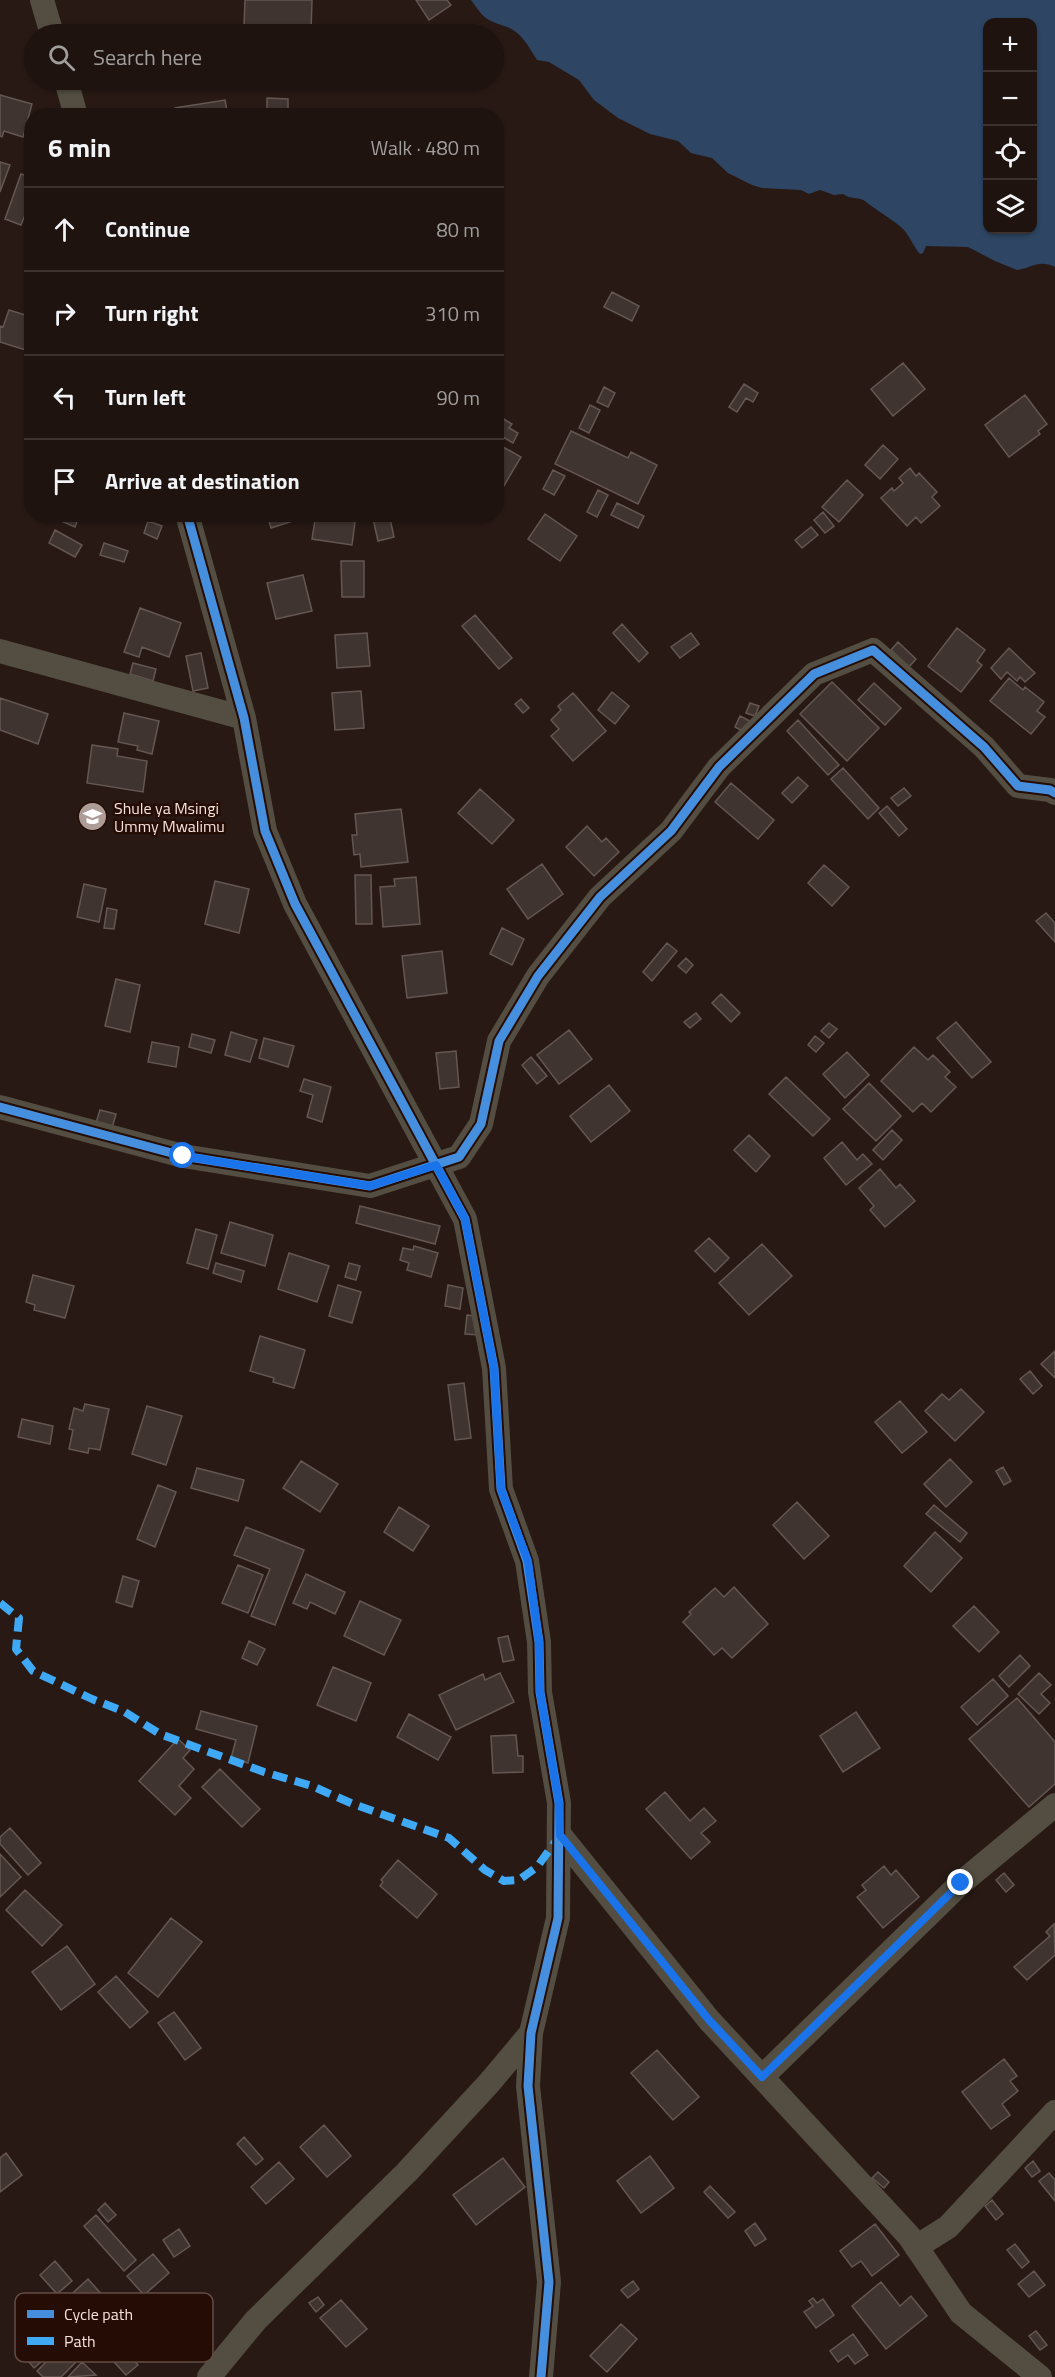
<!DOCTYPE html>
<meta charset="utf-8">
<style>
body{margin:0;font-family:"Titillium Web",sans-serif;background:#2b201d;color:#f1f3f6}
.controls{position:absolute;right:18px;top:18px;display:grid;overflow:hidden;border-radius:12px;box-shadow:0 2px 4px #0004}
.controls button{width:54px;height:54px;display:grid;place-items:center;padding:0;border:0;border-bottom:2px solid #3c322f;background:#1e130f;color:#f1f3f6;font:30px sans-serif}
.stop{position:absolute;width:18px;height:18px;margin:-14px;border:4px solid #1a73e8;border-radius:50%;background:#fff}
.stop.end{background:#1a73e8;border-color:#fff;box-shadow:0 2px 6px #0008}
.list{margin:0;padding:0;list-style:none}
h2{display:flex;justify-content:space-between;align-items:center;height:78px;margin:0;padding:0 24px;font-size:26px}
h2 small{font-size:20px;font-weight:400;color:#a19e9e}
.list li{display:grid;grid-template-columns:39px 1fr auto;gap:18px;align-items:center;box-sizing:border-box;height:84px;padding:0 24px;border-top:2px solid #3c322f}
.list b{display:block;font-size:22px;white-space:nowrap}
.list em{font-size:20px;font-style:normal;color:#a19e9e}
.icon{flex:none;width:33px;height:33px;fill:none;stroke:currentColor;stroke-width:2;stroke-linecap:round;stroke-linejoin:round}
.map{position:relative;flex:none;width:1055px;height:2377px;overflow:hidden}
.search{position:absolute;background:#1e130f;box-shadow:0 2px 4px #0004;left:24px;top:24px;width:480px;height:66px;display:flex;align-items:center;gap:15px;box-sizing:border-box;padding:0 21px;border-radius:33px;color:#a19e9e;font-size:22px}
.panel{position:absolute;background:#1e130f;box-shadow:0 2px 4px #0004;left:24px;top:108px;width:480px;height:414px;border-radius:24px}
.map>svg:first-child{display:block}
.water{fill:#2e4663;fill-rule:evenodd}
.building{fill:#403430;stroke:#645752;stroke-width:1.5}
.lines{fill:none;stroke-linecap:round;stroke-linejoin:round}
.street{stroke:#534e41;stroke-width:24}
.quiet{stroke:#3fa9f5;stroke-width:8;stroke-dasharray:15 8;stroke-linecap:butt}
.cycleway-casing{stroke:#250c04;stroke-width:13}
.cycleway{stroke:#468fdf;stroke-width:9}
.route{stroke:#1a73e8;stroke-width:8}
.labels{text-anchor:middle;stroke-width:5;stroke-linejoin:round;paint-order:stroke}
.poi-label{font-size:16px;fill:#f6e3dc;stroke:#250c04;text-anchor:start}
.key{fill:#250c04;stroke:#644c45;stroke-width:1.5}
.key-label{font-size:16px;fill:#f6e3dc}
</style>
<div class="map">
<svg width="1055" height="2377" viewBox="0 0 1055 2377">
<rect width="100%" height="100%" fill="#281914"/>
<path class="water" d="M 471,0 L 1055,0 L 1055,267 C 1040,259 1031,268 1017,270 L 995,261 L 968,247 L 926,246 L 923,253 L 920,254 C 914,247 910,237 904,230 C 893,219 877,211 865,201 C 857,196 851,200 843,194 L 834,195 L 820,190 L 809,194 L 801,190 L 762,188 L 752,185 L 728,173 L 712,158 L 691,153 L 678,141 L 650,134 L 618,118 L 594,100 L 579,80 L 549,62 L 537,60 C 530,49 524,37 513,30 C 506,25 498,25 491,21 C 482,17 477,8 471,0 ZM 988,22 L 1032,22 L 1032,230 L 988,230 Z"/>
<path class="building" d="M 245,0 L 312,0 L 311,31 L 244,27 Z
M 416,0 L 447,0 L 451,5 L 429,20 Z
M 0,95 L 32,104 L 23,137 L 4,131 L 2,137 L 0,136 Z
M 267,98 L 288,99 L 288,116 L 267,116 Z
M 225,100 L 228,116 L 176,116 L 175,108 Z
M 0,162 L 10,165 L 0,192 Z
M 21,174 L 32,177 L 32,212 L 27,210 L 21,225 L 5,219 Z
M 612,292 L 639,306 L 632,321 L 604,307 Z
M 9,310 L 32,317 L 32,352 L 0,342 L 0,326 L 3,327 Z
M 903,363 L 925,389 L 893,416 L 871,389 Z
M 744,384 L 758,393 L 753,402 L 746,398 L 737,412 L 729,407 Z
M 604,387 L 615,393 L 608,407 L 597,402 Z
M 1025,395 L 1047,424 L 1038,431 L 1040,434 L 1009,457 L 985,425 Z
M 590,405 L 600,410 L 589,433 L 579,428 Z
M 502,418 L 512,424 L 509,428 L 518,433 L 513,443 L 496,433 L 496,428 Z
M 571,431 L 628,458 L 631,452 L 657,465 L 638,504 L 555,464 Z
M 496,443 L 521,457 L 496,499 Z
M 883,445 L 898,459 L 880,479 L 865,465 Z
M 910,468 L 916,476 L 919,473 L 937,492 L 932,497 L 940,506 L 921,523 L 916,517 L 907,526 L 881,498 L 892,488 L 894,491 L 903,483 L 899,478 Z
M 553,470 L 565,476 L 554,495 L 543,489 Z
M 847,480 L 863,495 L 839,522 L 822,507 Z
M 598,490 L 608,495 L 597,517 L 587,512 Z
M 617,503 L 644,516 L 638,528 L 611,515 Z
M 823,512 L 834,526 L 825,533 L 814,520 Z
M 45,514 L 80,514 L 75,527 Z
M 267,514 L 298,514 L 299,519 L 271,528 Z
M 316,514 L 356,514 L 352,545 L 312,539 Z
M 372,514 L 389,514 L 394,537 L 378,541 Z
M 545,514 L 577,536 L 560,561 L 528,539 Z
M 148,521 L 162,526 L 157,539 L 144,533 Z
M 811,527 L 818,535 L 802,548 L 795,540 Z
M 55,530 L 82,545 L 75,557 L 49,543 Z
M 104,543 L 128,551 L 124,562 L 100,555 Z
M 341,561 L 364,561 L 364,597 L 342,597 Z
M 303,575 L 312,611 L 276,619 L 267,583 Z
M 140,608 L 181,623 L 169,657 L 142,647 L 139,657 L 124,652 Z
M 475,615 L 512,658 L 499,669 L 462,626 Z
M 622,624 L 648,653 L 639,662 L 613,633 Z
M 957,628 L 985,650 L 977,661 L 982,665 L 961,692 L 928,666 Z
M 367,633 L 370,666 L 337,668 L 335,635 Z
M 691,633 L 699,644 L 680,658 L 671,647 Z
M 898,642 L 916,659 L 909,667 L 891,650 Z
M 1009,648 L 1035,673 L 1025,682 L 1020,677 L 1017,681 L 1007,672 L 1001,679 L 991,668 Z
M 201,653 L 208,688 L 193,691 L 186,656 Z
M 133,663 L 156,669 L 153,681 L 130,674 Z
M 1009,678 L 1023,690 L 1025,687 L 1044,702 L 1037,711 L 1045,717 L 1031,734 L 990,701 Z
M 832,682 L 879,728 L 847,761 L 800,714 Z
M 874,683 L 901,708 L 885,725 L 858,700 Z
M 361,691 L 364,728 L 335,730 L 332,693 Z
M 612,692 L 629,706 L 615,724 L 598,710 Z
M 573,693 L 606,731 L 573,761 L 551,736 L 559,729 L 551,720 L 561,710 L 558,706 Z
M 0,698 L 48,714 L 38,744 L 0,730 Z
M 521,699 L 529,708 L 523,713 L 515,704 Z
M 750,703 L 759,706 L 755,716 L 746,713 Z
M 124,713 L 159,721 L 152,754 L 137,750 L 138,746 L 118,742 Z
M 740,716 L 750,721 L 744,732 L 735,727 Z
M 798,720 L 839,765 L 828,775 L 787,731 Z
M 92,745 L 118,749 L 117,756 L 147,761 L 143,792 L 87,783 Z
M 843,768 L 879,808 L 868,819 L 831,779 Z
M 798,777 L 808,786 L 792,803 L 782,793 Z
M 731,783 L 774,820 L 758,839 L 715,802 Z
M 904,788 L 911,796 L 898,806 L 891,798 Z
M 480,789 L 514,820 L 492,844 L 458,813 Z
M 887,806 L 907,829 L 899,836 L 879,813 Z
M 401,809 L 408,862 L 361,867 L 360,854 L 354,855 L 352,835 L 357,835 L 355,814 Z
M 587,826 L 602,842 L 606,838 L 619,852 L 594,876 L 566,847 Z
M 542,864 L 563,894 L 528,919 L 507,889 Z
M 824,865 L 849,887 L 832,906 L 808,883 Z
M 355,875 L 371,875 L 372,924 L 356,924 Z
M 416,877 L 420,924 L 383,927 L 380,887 L 395,886 L 394,879 Z
M 215,881 L 249,889 L 239,933 L 205,924 Z
M 84,884 L 106,889 L 99,922 L 77,917 Z
M 107,908 L 117,910 L 114,929 L 104,928 Z
M 1046,913 L 1055,923 L 1055,942 L 1036,921 Z
M 502,928 L 524,939 L 512,965 L 490,954 Z
M 667,943 L 677,951 L 652,981 L 643,972 Z
M 442,951 L 447,993 L 407,998 L 402,956 Z
M 686,958 L 693,965 L 686,973 L 678,966 Z
M 116,979 L 140,985 L 130,1032 L 105,1026 Z
M 721,994 L 740,1013 L 731,1022 L 712,1003 Z
M 696,1013 L 701,1019 L 690,1028 L 684,1022 Z
M 956,1022 L 991,1062 L 972,1078 L 937,1038 Z
M 829,1023 L 837,1029 L 829,1038 L 821,1031 Z
M 569,1030 L 592,1059 L 559,1084 L 537,1055 Z
M 231,1032 L 257,1040 L 250,1062 L 225,1055 Z
M 192,1034 L 215,1040 L 211,1053 L 189,1047 Z
M 815,1036 L 824,1043 L 816,1052 L 808,1045 Z
M 264,1038 L 294,1046 L 288,1067 L 259,1058 Z
M 152,1042 L 179,1047 L 176,1067 L 148,1062 Z
M 914,1047 L 928,1060 L 933,1055 L 950,1072 L 945,1077 L 956,1087 L 931,1112 L 922,1103 L 913,1112 L 881,1081 Z
M 456,1051 L 459,1087 L 440,1089 L 436,1053 Z
M 847,1052 L 869,1075 L 845,1098 L 823,1074 Z
M 531,1057 L 547,1076 L 537,1084 L 522,1065 Z
M 786,1077 L 830,1119 L 813,1136 L 769,1094 Z
M 304,1079 L 331,1087 L 322,1122 L 307,1117 L 313,1095 L 300,1091 Z
M 869,1083 L 901,1116 L 876,1141 L 843,1109 Z
M 609,1085 L 630,1111 L 591,1142 L 570,1116 Z
M 100,1110 L 116,1114 L 112,1128 L 96,1123 Z
M 892,1130 L 902,1140 L 883,1160 L 873,1150 Z
M 749,1135 L 770,1156 L 756,1172 L 734,1150 Z
M 842,1142 L 857,1160 L 863,1154 L 872,1164 L 846,1185 L 824,1158 Z
M 880,1169 L 896,1188 L 900,1184 L 915,1201 L 885,1227 L 870,1210 L 874,1206 L 859,1188 Z
M 360,1206 L 440,1226 L 435,1244 L 356,1223 Z
M 230,1222 L 273,1235 L 265,1266 L 221,1253 Z
M 196,1229 L 217,1235 L 208,1269 L 187,1263 Z
M 709,1238 L 729,1258 L 715,1272 L 695,1251 Z
M 762,1244 L 792,1276 L 749,1315 L 719,1283 Z
M 414,1246 L 438,1253 L 431,1277 L 407,1270 L 409,1263 L 400,1260 L 403,1248 L 413,1250 Z
M 289,1253 L 329,1266 L 317,1302 L 278,1289 Z
M 216,1263 L 244,1271 L 241,1282 L 213,1273 Z
M 349,1263 L 360,1266 L 356,1280 L 345,1277 Z
M 33,1275 L 74,1286 L 65,1318 L 34,1310 L 35,1305 L 26,1302 Z
M 338,1285 L 361,1292 L 352,1323 L 329,1316 Z
M 448,1285 L 463,1288 L 460,1309 L 445,1306 Z
M 467,1315 L 481,1317 L 480,1335 L 465,1334 Z
M 260,1336 L 305,1350 L 294,1388 L 273,1382 L 274,1378 L 250,1371 Z
M 1055,1351 L 1055,1378 L 1041,1364 Z
M 1030,1371 L 1042,1386 L 1033,1394 L 1020,1379 Z
M 464,1383 L 471,1438 L 455,1440 L 448,1385 Z
M 961,1389 L 984,1412 L 955,1441 L 925,1411 L 942,1394 L 949,1400 Z
M 900,1401 L 927,1432 L 902,1453 L 875,1422 Z
M 85,1404 L 109,1409 L 100,1450 L 89,1448 L 88,1453 L 69,1449 L 73,1430 L 69,1429 L 74,1408 L 83,1411 Z
M 147,1406 L 182,1416 L 166,1465 L 132,1454 Z
M 22,1419 L 53,1426 L 50,1444 L 18,1437 Z
M 950,1459 L 972,1482 L 946,1507 L 924,1484 Z
M 301,1461 L 338,1484 L 320,1512 L 283,1488 Z
M 1003,1467 L 1011,1481 L 1004,1485 L 996,1471 Z
M 197,1468 L 244,1480 L 238,1501 L 191,1488 Z
M 158,1485 L 176,1492 L 155,1547 L 137,1539 Z
M 797,1502 L 829,1536 L 804,1559 L 773,1525 Z
M 934,1505 L 967,1533 L 960,1542 L 926,1514 Z
M 399,1507 L 429,1526 L 413,1551 L 384,1532 Z
M 246,1527 L 304,1550 L 275,1625 L 251,1616 L 270,1569 L 234,1555 Z
M 935,1532 L 962,1558 L 931,1592 L 904,1566 Z
M 238,1565 L 263,1575 L 248,1613 L 222,1603 Z
M 306,1574 L 345,1592 L 335,1614 L 310,1602 L 307,1609 L 293,1603 Z
M 123,1576 L 139,1581 L 132,1607 L 116,1602 Z
M 734,1587 L 768,1624 L 732,1658 L 722,1648 L 714,1655 L 683,1622 L 691,1614 L 689,1612 L 715,1588 L 724,1597 Z
M 360,1601 L 401,1620 L 384,1655 L 344,1636 Z
M 974,1606 L 999,1632 L 979,1652 L 953,1626 Z
M 508,1636 L 514,1660 L 503,1662 L 498,1638 Z
M 249,1641 L 265,1649 L 257,1665 L 242,1658 Z
M 1020,1655 L 1030,1666 L 1009,1687 L 999,1676 Z
M 333,1667 L 371,1683 L 356,1721 L 317,1705 Z
M 500,1673 L 514,1702 L 456,1730 L 439,1695 L 483,1674 L 485,1680 Z
M 1039,1673 L 1051,1685 L 1041,1694 L 1050,1703 L 1039,1714 L 1018,1694 Z
M 993,1679 L 1008,1696 L 977,1725 L 961,1707 Z
M 1017,1698 L 1055,1742 L 1055,1784 L 1029,1807 L 969,1739 Z
M 201,1711 L 257,1726 L 248,1763 L 231,1758 L 236,1740 L 196,1729 Z
M 856,1712 L 880,1748 L 843,1772 L 820,1736 Z
M 409,1714 L 451,1737 L 438,1760 L 397,1737 Z
M 516,1735 L 518,1756 L 523,1756 L 523,1772 L 493,1773 L 491,1736 Z
M 178,1739 L 190,1750 L 183,1758 L 194,1769 L 179,1786 L 191,1798 L 175,1815 L 139,1781 Z
M 220,1769 L 260,1809 L 242,1827 L 202,1787 Z
M 665,1792 L 690,1821 L 704,1808 L 716,1821 L 701,1833 L 710,1842 L 691,1859 L 646,1809 Z
M 10,1828 L 41,1863 L 28,1875 L 0,1844 L 0,1837 Z
M 0,1854 L 21,1877 L 0,1897 Z
M 398,1860 L 437,1894 L 417,1918 L 380,1886 L 383,1882 L 381,1880 Z
M 884,1866 L 891,1875 L 896,1870 L 919,1897 L 883,1928 L 857,1897 L 866,1890 L 862,1885 Z
M 1004,1873 L 1014,1885 L 1006,1892 L 996,1880 Z
M 25,1890 L 62,1925 L 42,1946 L 6,1910 Z
M 171,1918 L 202,1942 L 158,1997 L 128,1973 Z
M 1054,1924 L 1055,1955 L 1027,1980 L 1014,1967 L 1050,1936 L 1046,1932 Z
M 67,1946 L 95,1984 L 61,2010 L 32,1972 Z
M 116,1976 L 148,2012 L 130,2028 L 98,1992 Z
M 174,2012 L 201,2048 L 185,2060 L 158,2023 Z
M 657,2050 L 699,2097 L 673,2120 L 631,2073 Z
M 1004,2059 L 1017,2076 L 1010,2081 L 1018,2091 L 1002,2104 L 1010,2115 L 991,2129 L 962,2092 Z
M 324,2125 L 351,2156 L 327,2177 L 300,2147 Z
M 244,2137 L 263,2159 L 256,2165 L 237,2144 Z
M 6,2153 L 22,2175 L 0,2192 L 0,2158 Z
M 650,2156 L 674,2188 L 641,2213 L 617,2181 Z
M 503,2158 L 525,2187 L 476,2225 L 453,2195 Z
M 1033,2161 L 1040,2171 L 1032,2177 L 1025,2168 Z
M 279,2162 L 294,2179 L 266,2204 L 251,2187 Z
M 878,2172 L 889,2182 L 884,2188 L 872,2178 Z
M 1049,2173 L 1055,2180 L 1055,2201 L 1039,2181 Z
M 710,2186 L 735,2212 L 728,2218 L 704,2192 Z
M 992,2200 L 1003,2214 L 996,2220 L 985,2206 Z
M 105,2203 L 116,2215 L 108,2222 L 98,2210 Z
M 96,2215 L 136,2260 L 124,2271 L 84,2226 Z
M 755,2223 L 766,2239 L 755,2246 L 745,2231 Z
M 875,2224 L 899,2255 L 872,2276 L 861,2261 L 852,2267 L 840,2251 Z
M 179,2229 L 190,2246 L 174,2257 L 163,2240 Z
M 1015,2244 L 1029,2262 L 1022,2268 L 1007,2250 Z
M 153,2254 L 169,2273 L 144,2295 L 127,2276 Z
M 55,2261 L 72,2281 L 57,2294 L 40,2275 Z
M 1034,2271 L 1045,2285 L 1029,2297 L 1018,2284 Z
M 88,2279 L 111,2305 L 94,2319 L 107,2334 L 97,2343 L 82,2326 L 85,2324 L 64,2301 Z
M 633,2281 L 639,2289 L 628,2298 L 621,2290 Z
M 881,2282 L 900,2306 L 911,2296 L 927,2316 L 886,2349 L 852,2306 Z
M 318,2297 L 324,2305 L 316,2312 L 309,2303 Z
M 813,2298 L 817,2303 L 823,2299 L 834,2315 L 816,2328 L 804,2312 L 813,2306 L 809,2301 Z
M 341,2300 L 367,2329 L 346,2347 L 320,2318 Z
M 621,2324 L 637,2339 L 607,2372 L 590,2356 Z
M 1036,2331 L 1047,2345 L 1040,2350 L 1029,2336 Z
M 853,2334 L 868,2355 L 855,2364 L 848,2355 L 838,2362 L 830,2351 Z
M 116,2340 L 138,2365 L 126,2375 L 104,2351 Z
M 27,2346 L 41,2362 L 34,2368 L 20,2351 Z
M 61,2347 L 76,2362 L 61,2377 L 43,2377 L 37,2371 Z
M 82,2362 L 96,2375 L 68,2377 Z"/>
<g class="lines">
<path class="street" d="M 42,0 L 52,34
M 66,80 L 76,116
M 187,514 L 244,718 L 265,831 L 295,904 L 465,1219 L 494,1368 L 501,1489 L 527,1561 L 539,1642 L 540,1692 L 559,1803 L 558,1918 L 531,2033 L 528,2086 L 549,2282 L 541,2377
M 0,651 L 244,718
M 0,1107 L 183,1156 L 370,1186 L 459,1157 L 481,1124 L 499,1041 L 538,976 L 600,897 L 671,831 L 719,767 L 814,674 L 873,650 L 984,747 L 1018,786 L 1050,790 L 1055,793
M 560,1835 L 709,2020 L 909,2236 L 961,2313 L 1040,2377
M 762,2077 L 961,1883 L 1055,1805
M 916,2247 L 948,2227 L 1055,2112
M 209,2377 L 256,2320 L 407,2172 L 490,2082 L 531,2033"/>
<path class="quiet" d="M 0,1603 L 19,1618 L 16,1649 L 33,1671 L 92,1699 L 125,1712 L 160,1734 L 264,1772 L 312,1786 L 353,1804 L 449,1838 L 485,1870 L 504,1881 L 519,1880 L 537,1867 L 558,1838"/>
<defs>
<path id="cycleway" d="M 187,514 L 244,718 L 265,831 L 295,904 L 465,1219 L 494,1368 L 501,1489 L 527,1561 L 539,1642 L 540,1692 L 559,1803 L 558,1918 L 531,2033 L 528,2086 L 549,2282 L 541,2377
M 0,1107 L 183,1156 L 370,1186 L 459,1157 L 481,1124 L 499,1041 L 538,976 L 600,897 L 671,831 L 719,767 L 814,674 L 873,650 L 984,747 L 1018,786 L 1050,790 L 1055,793"/>
</defs>
<use href="#cycleway" class="cycleway-casing"/>
<use href="#cycleway" class="cycleway"/>
</g>
<g class="lines">
<path class="route" d="M 183,1156 L 370,1186 L 436,1165 L 465,1219 L 494,1368 L 501,1489 L 528,1561 L 539,1642 L 540,1692 L 559,1803 L 560,1835 L 709,2020 L 762,2077 L 961,1883"/>
</g>
<defs>
<symbol id="school-disc" viewBox="-11 -11 22 22"><circle r="9.5" fill="#ae9c96" stroke="#250c04"/><path d="M0-5L7-2L0 1L-7-2ZM-4 1L0 2.5L4 1V4Q0 6-4 4Z" fill="#fff"/></symbol>
</defs>
<g fill-rule="evenodd">
<use href="#school-disc" x="76" y="800" width="33" height="33"/>
</g>
<g class="labels">
<g class="poi-label">
<text x="114" y="814">Shule ya Msingi<tspan x="114" dy="18">Ummy Mwalimu</tspan></text>
</g>
</g>
<rect x="15" y="2293" width="198" height="69" rx="9" class="key"/>
<rect x="27" y="2310" width="27" height="8" fill="#468fdf"/>
<rect x="27" y="2337" width="27" height="8" fill="#3fa9f5"/>
<g class="key-label">
<text x="64" y="2320">Cycle path</text>
<text x="64" y="2347">Path</text>
</g>
</svg>
<div class="controls">
<button>+</button>
<button>−</button>
<button><svg class="icon" aria-label="locate" viewBox="0 0 24 24"><circle cx="12" cy="12" r="6"/><path d="M12 2v4M12 18v4M2 12h4M18 12h4"/></svg></button>
<button><svg class="icon" aria-label="layers" viewBox="0 0 24 24"><path d="M12 4l9 5-9 5-9-5zM3 14l9 5 9-5"/></svg></button>
</div>
<div class="stop" style="left:183px;top:1156px"></div>
<div class="stop end" style="left:961px;top:1883px"></div>
<div class="search"><svg class="icon" aria-label="search" viewBox="0 0 24 24"><circle cx="10" cy="10" r="6"/><path d="M15 15l6 6"/></svg>Search here</div>
<section class="panel">
<h2>6 min<small>Walk · 480 m</small></h2>
<ul class="list">
<li><svg class="icon" aria-label="ahead" viewBox="0 0 24 24"><path d="M12 20V5M6 11l6-6 6 6"/></svg><div><b>Continue</b></div><em>80 m</em></li>
<li><svg class="icon" aria-label="right" viewBox="0 0 24 24"><path d="M7 20v-9h11M14 6l5 5-5 5"/></svg><div><b>Turn right</b></div><em>310 m</em></li>
<li><svg class="icon" aria-label="left" viewBox="0 0 24 24"><path d="M17 20v-9H6M10 6l-5 5 5 5"/></svg><div><b>Turn left</b></div><em>90 m</em></li>
<li><svg class="icon" aria-label="arrive" viewBox="0 0 24 24"><path d="M6 21V4h12l-3 4 3 4H6"/></svg><div><b>Arrive at destination</b></div></li>
</ul>
</section>
</div>
